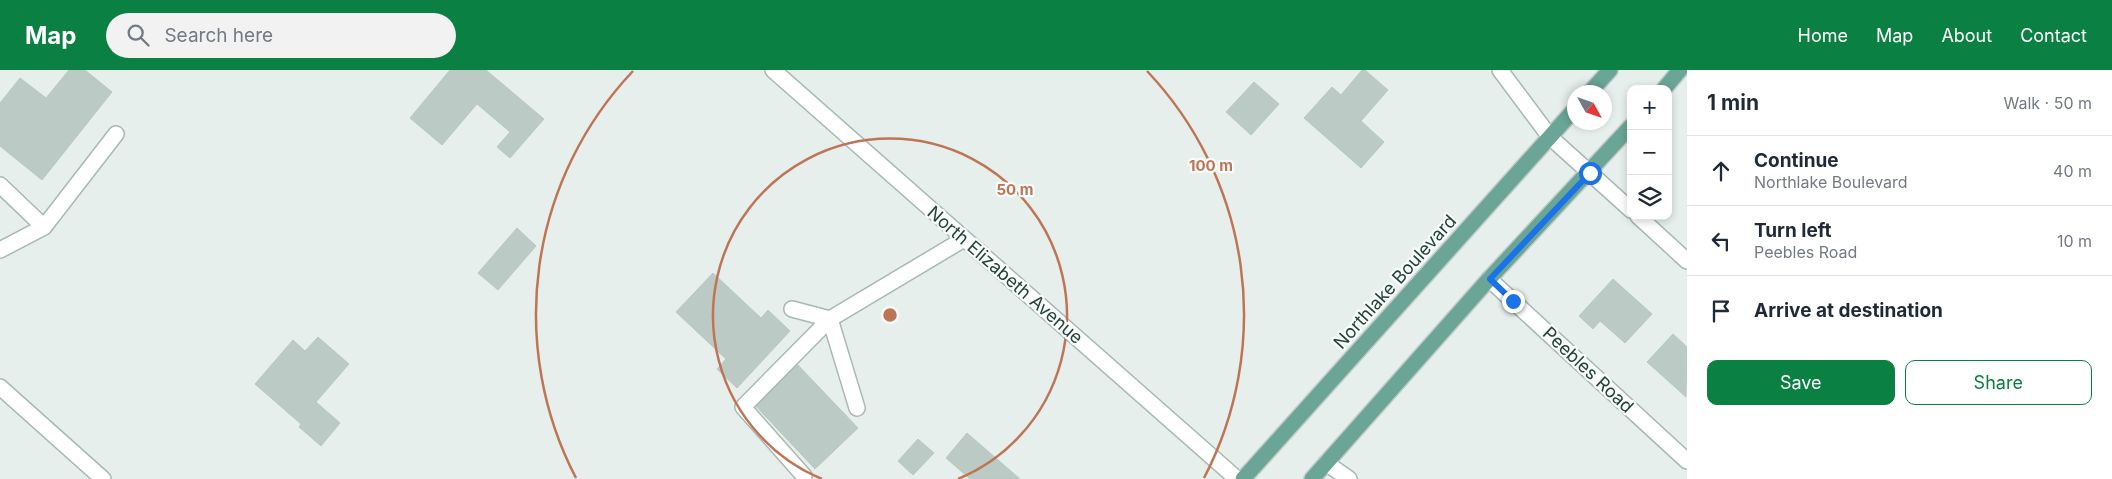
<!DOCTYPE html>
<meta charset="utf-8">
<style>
body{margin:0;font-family:Inter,sans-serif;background:#f2f2f3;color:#1f2937}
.controls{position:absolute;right:15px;top:15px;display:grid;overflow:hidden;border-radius:10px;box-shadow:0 2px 8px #0003}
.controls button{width:45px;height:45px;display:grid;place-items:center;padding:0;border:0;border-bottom:1px solid #e0e1e3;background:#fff;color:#1f2937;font:25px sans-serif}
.compass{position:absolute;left:1567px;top:15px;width:45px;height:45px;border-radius:50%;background:#fff;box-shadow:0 2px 8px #0003;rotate:130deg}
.stop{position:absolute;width:15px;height:15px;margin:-11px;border:4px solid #1a73e8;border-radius:50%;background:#fff}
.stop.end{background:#1a73e8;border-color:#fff;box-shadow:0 1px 5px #0008}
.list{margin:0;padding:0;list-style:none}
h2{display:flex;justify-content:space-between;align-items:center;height:65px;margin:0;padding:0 20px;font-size:21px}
h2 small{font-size:16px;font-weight:400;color:#747a83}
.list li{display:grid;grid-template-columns:32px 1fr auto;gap:15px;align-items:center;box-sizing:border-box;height:70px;padding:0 20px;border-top:1px solid #e0e1e3}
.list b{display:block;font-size:19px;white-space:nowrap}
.list p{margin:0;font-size:16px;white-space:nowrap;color:#747a83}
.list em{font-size:16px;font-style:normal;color:#747a83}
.actions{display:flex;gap:10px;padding:15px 20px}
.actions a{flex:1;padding:11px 0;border:1px solid #0b8043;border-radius:10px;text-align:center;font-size:18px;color:#0b8043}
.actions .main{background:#0b8043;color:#fff}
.icon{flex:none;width:28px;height:28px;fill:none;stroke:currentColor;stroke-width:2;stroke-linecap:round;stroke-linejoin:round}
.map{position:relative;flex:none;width:1687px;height:409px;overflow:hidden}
header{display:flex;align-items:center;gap:30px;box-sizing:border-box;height:70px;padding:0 25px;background:#0b8043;color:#fff}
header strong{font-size:24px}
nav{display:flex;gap:28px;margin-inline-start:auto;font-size:18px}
.search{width:350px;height:45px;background:#f2f2f3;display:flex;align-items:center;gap:12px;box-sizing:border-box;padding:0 18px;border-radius:28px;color:#747a83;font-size:19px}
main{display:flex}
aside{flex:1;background:#fff}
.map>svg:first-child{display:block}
.building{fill:#bbcac4;stroke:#b8c9c2}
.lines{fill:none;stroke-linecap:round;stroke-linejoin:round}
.minor-casing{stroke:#a8b8b2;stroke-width:18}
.major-casing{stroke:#c2cac8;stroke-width:18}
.minor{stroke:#fff;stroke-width:15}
.major{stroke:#6aa596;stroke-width:15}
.route{stroke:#1a73e8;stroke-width:6}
.ring{fill:none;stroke:#c07456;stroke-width:2.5}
.labels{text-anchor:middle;stroke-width:4.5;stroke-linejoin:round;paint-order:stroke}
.street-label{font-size:18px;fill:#24423a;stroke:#f7fbf9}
.centre{fill:#c07456;stroke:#f7fbf9;stroke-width:2.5}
.ring-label{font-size:15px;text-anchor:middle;font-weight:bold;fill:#c07456;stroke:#f7fbf9;stroke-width:4.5;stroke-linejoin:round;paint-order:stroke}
</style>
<header>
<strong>Map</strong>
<div class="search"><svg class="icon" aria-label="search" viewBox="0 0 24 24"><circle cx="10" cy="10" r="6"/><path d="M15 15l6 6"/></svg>Search here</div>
<nav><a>Home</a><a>Map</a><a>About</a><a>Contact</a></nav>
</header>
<main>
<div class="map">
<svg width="1687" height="409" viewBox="0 0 1687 409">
<rect width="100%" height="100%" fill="#e6efeb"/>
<path class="building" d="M 69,0 L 85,0 L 112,22 L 42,110 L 0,76 L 0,33 L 20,8 L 46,28 Z
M 450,0 L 486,0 L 544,49 L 510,88 L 497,77 L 510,62 L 477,34 L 442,75 L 410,48 Z
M 1362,0 L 1365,0 L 1388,20 L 1361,51 L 1384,72 L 1361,98 L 1304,48 L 1332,17 L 1341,25 Z
M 1254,12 L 1279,34 L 1251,65 L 1226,42 Z
M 517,158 L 536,176 L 498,220 L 478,203 Z
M 713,203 L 761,248 L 768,240 L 790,261 L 737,318 L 717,299 L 726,289 L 676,242 Z
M 1613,209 L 1652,244 L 1625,273 L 1600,251 L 1593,259 L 1579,246 Z
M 1673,264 L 1687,277 L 1686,327 L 1647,292 Z
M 318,267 L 349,294 L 316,332 L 340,353 L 321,376 L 299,357 L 301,354 L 255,314 L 293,270 L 305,281 Z
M 795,292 L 858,358 L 815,399 L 752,332 Z
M 967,363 L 1020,409 L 970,409 L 946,388 Z
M 918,369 L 934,383 L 913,405 L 898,391 Z"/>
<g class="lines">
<defs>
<path id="minor" d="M 773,0 L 1237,409
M 1500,0 L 1550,67 L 1631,140
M 0,115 L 44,157
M 1638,146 L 1687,191
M 0,180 L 44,157 L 116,64
M 1489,209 L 1687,391
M 792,239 L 830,249 L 964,169
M 0,317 L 103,409
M 1326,393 L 1349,409
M 804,406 L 743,337 L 830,249 L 857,338"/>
<path id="major" d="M 1664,19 L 1680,0
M 1590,22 L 1610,0
M 1243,409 L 1574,40
M 1312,409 L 1489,209 L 1631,56"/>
</defs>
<use href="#minor" class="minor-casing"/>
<use href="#major" class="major-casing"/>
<use href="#minor" class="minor"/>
<use href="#major" class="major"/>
</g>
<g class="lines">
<path class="route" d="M 1513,231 L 1490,209 L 1590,103"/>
</g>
<g class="ring">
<path d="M822 409A177 177 0 1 1 958 409"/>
<path d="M576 408A354 354 0 0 1 633 1M1147 1A354 354 0 0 1 1204 408"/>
</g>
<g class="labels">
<g class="street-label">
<text transform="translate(1005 205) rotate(41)" y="6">North Elizabeth Avenue</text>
<text transform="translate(1395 212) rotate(-48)" y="6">Northlake Boulevard</text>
<text transform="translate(1588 300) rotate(43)" y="6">Peebles Road</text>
</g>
</g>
<circle cx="890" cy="245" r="8" class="centre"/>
<g class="ring-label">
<text x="1211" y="101">100 m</text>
<text x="1015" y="125">50 m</text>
</g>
</svg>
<div class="controls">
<button>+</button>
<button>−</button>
<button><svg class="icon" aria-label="layers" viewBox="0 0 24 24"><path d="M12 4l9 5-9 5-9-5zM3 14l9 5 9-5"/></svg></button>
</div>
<svg class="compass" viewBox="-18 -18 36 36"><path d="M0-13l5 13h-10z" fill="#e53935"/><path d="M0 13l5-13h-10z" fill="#747a83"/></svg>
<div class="stop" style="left:1590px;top:103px"></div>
<div class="stop end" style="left:1513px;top:231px"></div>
</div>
<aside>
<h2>1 min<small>Walk · 50 m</small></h2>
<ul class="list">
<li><svg class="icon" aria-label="ahead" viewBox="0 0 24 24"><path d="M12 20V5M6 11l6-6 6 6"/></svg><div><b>Continue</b><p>Northlake Boulevard</p></div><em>40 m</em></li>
<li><svg class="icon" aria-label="left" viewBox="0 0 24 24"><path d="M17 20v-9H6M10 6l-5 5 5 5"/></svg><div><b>Turn left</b><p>Peebles Road</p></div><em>10 m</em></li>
<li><svg class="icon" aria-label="arrive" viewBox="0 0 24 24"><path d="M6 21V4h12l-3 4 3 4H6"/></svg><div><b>Arrive at destination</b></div></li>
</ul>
<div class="actions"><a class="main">Save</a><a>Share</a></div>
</aside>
</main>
